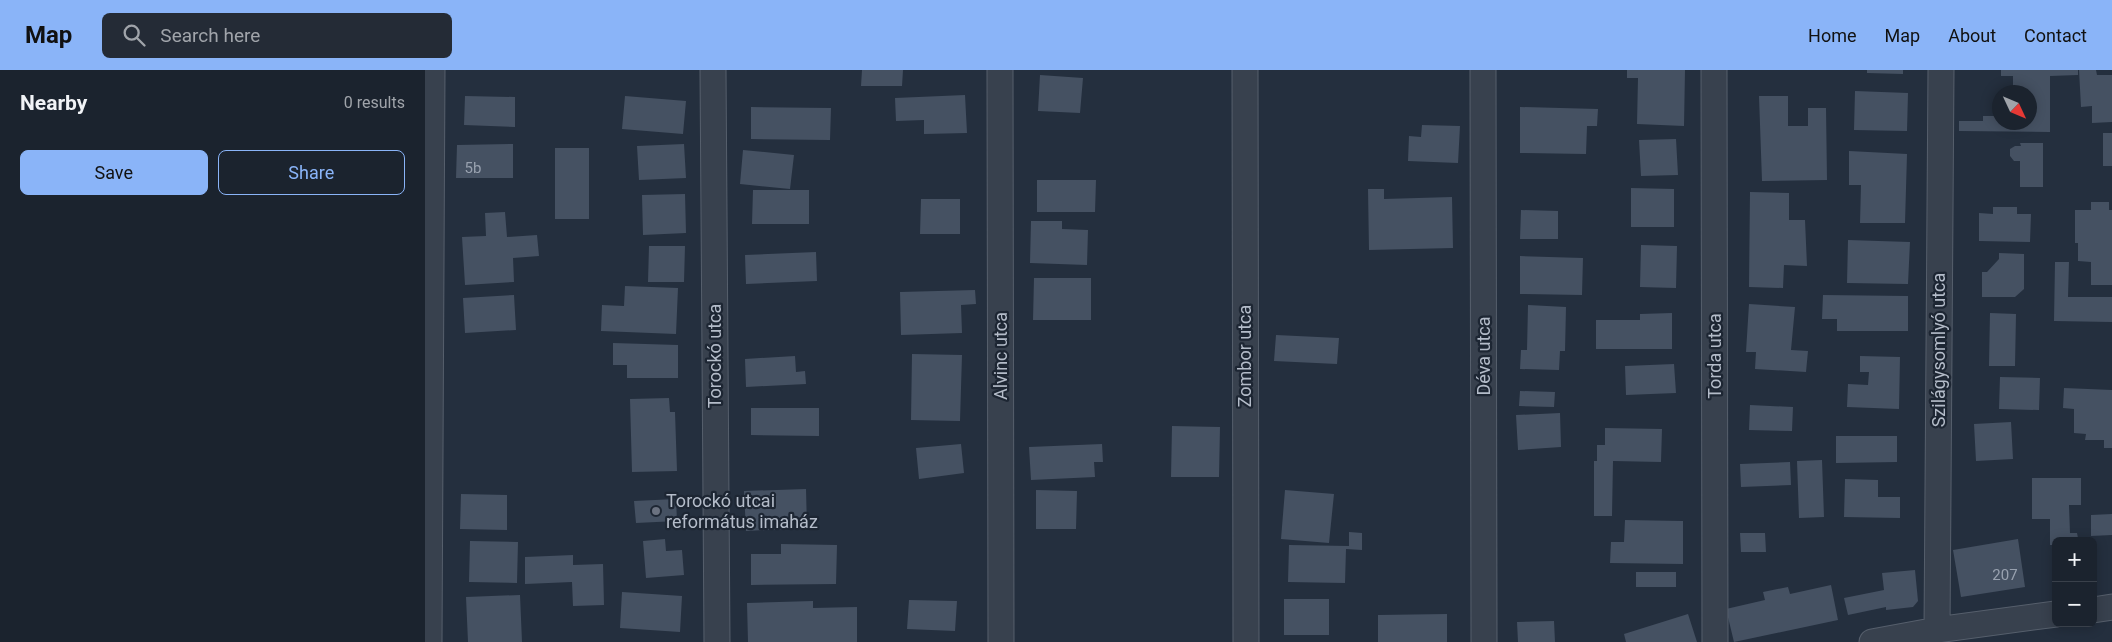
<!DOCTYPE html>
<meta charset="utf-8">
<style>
body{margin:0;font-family:Roboto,sans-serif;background:#242b36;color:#f1f3f6}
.controls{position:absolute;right:15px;bottom:15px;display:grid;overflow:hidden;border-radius:8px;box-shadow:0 2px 12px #0003}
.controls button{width:45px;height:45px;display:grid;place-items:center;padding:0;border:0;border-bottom:1px solid #39404a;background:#1b232e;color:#f1f3f6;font:25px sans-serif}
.compass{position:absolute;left:1567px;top:15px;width:45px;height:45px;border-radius:50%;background:#1b232e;box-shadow:0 2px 12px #0003;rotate:134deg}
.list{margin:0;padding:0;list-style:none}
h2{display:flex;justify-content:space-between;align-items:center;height:65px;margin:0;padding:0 20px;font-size:21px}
h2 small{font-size:16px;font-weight:400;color:#a0a4aa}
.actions{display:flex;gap:10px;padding:15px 20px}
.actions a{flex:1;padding:11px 0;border:1px solid #8ab4f8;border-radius:8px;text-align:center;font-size:18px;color:#8ab4f8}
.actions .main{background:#8ab4f8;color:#111}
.icon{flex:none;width:28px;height:28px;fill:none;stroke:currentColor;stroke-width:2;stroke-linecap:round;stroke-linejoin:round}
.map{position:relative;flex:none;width:1687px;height:572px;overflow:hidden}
header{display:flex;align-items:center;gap:30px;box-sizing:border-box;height:70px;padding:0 25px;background:#8ab4f8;color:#111}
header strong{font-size:24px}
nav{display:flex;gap:28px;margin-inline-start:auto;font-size:18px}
.search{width:350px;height:45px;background:#242b36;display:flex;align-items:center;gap:12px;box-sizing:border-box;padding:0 18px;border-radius:8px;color:#a0a4aa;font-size:19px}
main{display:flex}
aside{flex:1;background:#1b232e}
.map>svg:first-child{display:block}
.building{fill:#455162}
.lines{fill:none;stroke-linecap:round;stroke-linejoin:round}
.minor-casing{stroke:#565f6c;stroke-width:27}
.minor{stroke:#38414e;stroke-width:25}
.worship-dot{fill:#6b7280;stroke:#1d2633;stroke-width:2}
.labels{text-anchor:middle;stroke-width:4.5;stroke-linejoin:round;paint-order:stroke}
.number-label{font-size:15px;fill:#98a1af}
.street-label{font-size:18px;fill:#b4bcc9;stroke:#1d2633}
.poi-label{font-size:18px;fill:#b4bcc9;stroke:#1d2633;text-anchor:start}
</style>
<header>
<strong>Map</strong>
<div class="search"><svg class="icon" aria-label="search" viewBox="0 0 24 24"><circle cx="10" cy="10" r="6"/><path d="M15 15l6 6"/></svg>Search here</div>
<nav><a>Home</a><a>Map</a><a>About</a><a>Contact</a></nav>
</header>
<main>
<aside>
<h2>Nearby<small>0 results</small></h2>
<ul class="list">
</ul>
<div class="actions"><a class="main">Save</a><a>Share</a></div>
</aside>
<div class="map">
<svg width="1687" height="572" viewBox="0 0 1687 572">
<rect width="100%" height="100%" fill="#242f3e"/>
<path class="building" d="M 437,0 L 478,0 L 477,16 L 436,16 Z
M 1202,0 L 1260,0 L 1259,56 L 1212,54 L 1213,8 L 1202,8 Z
M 1442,0 L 1478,0 L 1478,4 L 1442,3 Z
M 1576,0 L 1653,0 L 1653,5 L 1625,6 L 1625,62 L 1534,61 L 1534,51 L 1558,51 L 1558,46 L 1574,46 L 1574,52 L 1604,52 L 1604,38 L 1608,38 L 1608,29 L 1604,29 L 1604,22 L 1588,22 L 1588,6 L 1576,6 Z
M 1654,0 L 1671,0 L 1672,5 L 1687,5 L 1687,52 L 1667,53 L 1667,36 L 1656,37 Z
M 615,5 L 658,8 L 655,43 L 613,41 Z
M 1430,21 L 1483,23 L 1482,61 L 1429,60 Z
M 540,25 L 542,63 L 499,64 L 499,50 L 471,51 L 470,28 Z
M 40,26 L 90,27 L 90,57 L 39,55 Z
M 200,26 L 261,31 L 258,64 L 197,59 Z
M 1334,26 L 1363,26 L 1363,56 L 1383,56 L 1383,38 L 1401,38 L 1402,110 L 1337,111 Z
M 326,37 L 406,38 L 405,70 L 326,69 Z
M 1095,37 L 1173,39 L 1172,56 L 1162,56 L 1161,84 L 1095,83 Z
M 997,55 L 1035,56 L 1033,93 L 983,91 L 984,66 L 996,67 Z
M 1678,63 L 1687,63 L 1687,96 L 1678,96 Z
M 1251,69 L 1253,105 L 1216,106 L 1214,70 Z
M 1595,73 L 1618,73 L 1618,117 L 1595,117 L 1595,91 L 1589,91 L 1585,86 L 1585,79 L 1590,76 L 1596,76 Z
M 88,74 L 88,108 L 31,108 L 32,75 Z
M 259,74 L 261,108 L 214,110 L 212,76 Z
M 130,78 L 164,78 L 164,149 L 130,149 Z
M 318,80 L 369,85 L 365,119 L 315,114 Z
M 1424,81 L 1482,84 L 1480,153 L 1435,153 L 1436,115 L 1424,115 Z
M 612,110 L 671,110 L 670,142 L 612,142 Z
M 1206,118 L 1249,119 L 1249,157 L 1206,157 Z
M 943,119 L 959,119 L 959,129 L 1027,127 L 1028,178 L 944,180 Z
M 328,120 L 384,120 L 384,154 L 327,154 Z
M 1325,122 L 1364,123 L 1364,150 L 1380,150 L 1382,196 L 1359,195 L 1358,218 L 1324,217 Z
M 260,124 L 261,163 L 218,165 L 217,125 Z
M 496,129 L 535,129 L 535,164 L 495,164 Z
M 1666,132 L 1684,132 L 1684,140 L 1687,140 L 1687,215 L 1666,215 L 1666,192 L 1653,191 L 1653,173 L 1650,173 L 1650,140 L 1666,140 Z
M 1568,137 L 1592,137 L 1592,144 L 1606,144 L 1605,172 L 1554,171 L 1554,143 L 1568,144 Z
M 1096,140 L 1133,141 L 1133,169 L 1095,169 Z
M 80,142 L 82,167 L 112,165 L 114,186 L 88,188 L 89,212 L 40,215 L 37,167 L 61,166 L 60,143 Z
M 606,151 L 637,151 L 637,159 L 663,160 L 662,195 L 605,193 Z
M 1423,170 L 1485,172 L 1483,214 L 1422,213 Z
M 1216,175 L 1252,176 L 1251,218 L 1215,217 Z
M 224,176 L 260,176 L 259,212 L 223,212 Z
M 391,182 L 392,211 L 321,214 L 320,185 Z
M 1574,183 L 1599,184 L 1599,219 L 1590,227 L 1557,227 L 1557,202 L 1562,202 L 1574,189 Z
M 1095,186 L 1158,188 L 1157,225 L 1095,224 Z
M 1630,192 L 1644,192 L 1643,227 L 1687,227 L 1687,252 L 1629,251 Z
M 609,208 L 666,208 L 666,250 L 608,250 Z
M 200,216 L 253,218 L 251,264 L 176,261 L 177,235 L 199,236 Z
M 550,220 L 551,234 L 536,235 L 537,263 L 476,265 L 475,222 Z
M 89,225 L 91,260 L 40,263 L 38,228 Z
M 1398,225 L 1483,226 L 1483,261 L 1412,261 L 1412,249 L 1397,249 Z
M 1324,234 L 1370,237 L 1366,280 L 1383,281 L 1381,302 L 1330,299 L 1331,282 L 1321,282 Z
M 1103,235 L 1141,237 L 1140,281 L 1135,281 L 1134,300 L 1095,299 L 1096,280 L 1102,280 Z
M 1247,243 L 1247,279 L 1171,279 L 1171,250 L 1215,250 L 1215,244 Z
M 1565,243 L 1591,244 L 1590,296 L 1564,296 Z
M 851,265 L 914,268 L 912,294 L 849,291 Z
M 188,273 L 253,275 L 253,308 L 202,308 L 202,295 L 188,295 Z
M 487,284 L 537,285 L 535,351 L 486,350 Z
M 370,286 L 371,302 L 380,301 L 381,314 L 321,317 L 320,289 Z
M 1435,286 L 1475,287 L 1474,339 L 1422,337 L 1423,314 L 1443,315 L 1444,302 L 1435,302 Z
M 1249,294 L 1251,323 L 1201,325 L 1200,296 Z
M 1575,307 L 1615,308 L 1614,340 L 1574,339 Z
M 1639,318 L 1687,320 L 1687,378 L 1679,378 L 1679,370 L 1660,370 L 1661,364 L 1649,363 L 1649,339 L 1638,338 Z
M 1095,321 L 1130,322 L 1129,337 L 1094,336 Z
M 244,328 L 245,342 L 250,342 L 252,401 L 207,402 L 205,329 Z
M 1325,335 L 1368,337 L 1367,361 L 1324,360 Z
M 326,338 L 394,338 L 394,366 L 326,365 Z
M 1135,343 L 1136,377 L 1093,380 L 1091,345 Z
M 1586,352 L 1588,389 L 1551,391 L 1549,354 Z
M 747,356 L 795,357 L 794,407 L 746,407 Z
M 1180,358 L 1237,359 L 1236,392 L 1188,391 L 1187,446 L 1169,446 L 1169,391 L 1172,391 L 1172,375 L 1180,375 Z
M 1411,366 L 1472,366 L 1472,392 L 1411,393 Z
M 536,374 L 539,403 L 494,409 L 491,378 Z
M 677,374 L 678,392 L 669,392 L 670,407 L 606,410 L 604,377 Z
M 1397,390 L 1399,447 L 1374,448 L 1372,391 Z
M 1365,392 L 1366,415 L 1316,417 L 1315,394 Z
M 1607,408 L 1656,408 L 1656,435 L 1644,435 L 1645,463 L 1652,463 L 1653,468 L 1660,467 L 1661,471 L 1631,471 L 1631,475 L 1625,475 L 1625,449 L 1607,449 Z
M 1420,409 L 1453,410 L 1453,427 L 1475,427 L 1475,448 L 1419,447 Z
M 381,419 L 382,458 L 321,461 L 319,421 Z
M 611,420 L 652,421 L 651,459 L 611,459 Z
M 860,420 L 909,424 L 904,473 L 856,469 Z
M 36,424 L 82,425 L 82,460 L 35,459 Z
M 251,429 L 252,451 L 211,453 L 209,431 Z
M 1687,444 L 1687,465 L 1666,466 L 1666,445 Z
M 1200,450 L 1258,451 L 1258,494 L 1185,493 L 1186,472 L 1199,472 Z
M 924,462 L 937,463 L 937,480 L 921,479 L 920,513 L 863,512 L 864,475 L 924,476 Z
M 1315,463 L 1340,463 L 1341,482 L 1316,482 Z
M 240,469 L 241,481 L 257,480 L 259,505 L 221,508 L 218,471 Z
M 1593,469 L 1600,517 L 1536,527 L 1528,480 Z
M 45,471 L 93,472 L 92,513 L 44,512 Z
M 356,474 L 412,475 L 411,514 L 326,515 L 326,484 L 356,484 Z
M 148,485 L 148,495 L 178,494 L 179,535 L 148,536 L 147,512 L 100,514 L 100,487 Z
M 1490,500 L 1493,531 L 1488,537 L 1461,540 L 1461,537 L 1423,545 L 1419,528 L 1459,520 L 1457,503 Z
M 1211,502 L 1251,502 L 1251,517 L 1211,517 Z
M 1406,515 L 1413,550 L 1309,572 L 1301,539 L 1340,530 L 1338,522 L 1363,517 L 1365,524 Z
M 197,522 L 257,526 L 255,562 L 195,558 Z
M 95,525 L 97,572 L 43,572 L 41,527 Z
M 859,529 L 904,529 L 904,565 L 859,565 Z
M 484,530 L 532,531 L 530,561 L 482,559 Z
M 388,531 L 388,538 L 432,537 L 432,572 L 323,572 L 322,533 Z
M 1022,544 L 1022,572 L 953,572 L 953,545 Z
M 1263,544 L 1272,572 L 1201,572 L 1199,564 Z
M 1129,551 L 1130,572 L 1093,572 L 1092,552 Z"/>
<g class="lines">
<defs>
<path id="minor" d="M 288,0 L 292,572
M 575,0 L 576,572
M 820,0 L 821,572
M 1058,0 L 1059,572
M 1289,0 L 1290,572
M 1668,540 L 1687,537
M 1512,560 L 1516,0
M 4,572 L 7,0
M 1447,572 L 1512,560 L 1631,544"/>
</defs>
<use href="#minor" class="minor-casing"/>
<use href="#minor" class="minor"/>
</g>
<circle class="worship-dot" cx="231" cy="441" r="5"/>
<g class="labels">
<g class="number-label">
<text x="48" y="103">5b</text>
<text x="1580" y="510">207</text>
</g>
<g class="street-label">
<text transform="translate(1514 280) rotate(-90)" y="6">Szilágysomlyó utca</text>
<text transform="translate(290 286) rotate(-90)" y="6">Torockó utca</text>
<text transform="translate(576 286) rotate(-90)" y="6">Alvinc utca</text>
<text transform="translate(820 286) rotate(-90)" y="6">Zombor utca</text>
<text transform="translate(1059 286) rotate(-90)" y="6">Déva utca</text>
<text transform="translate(1290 286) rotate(-90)" y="6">Torda utca</text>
</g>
<g class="poi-label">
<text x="241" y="437">Torockó utcai<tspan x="241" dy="21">református imaház</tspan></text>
</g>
</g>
</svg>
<div class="controls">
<button>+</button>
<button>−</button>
</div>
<svg class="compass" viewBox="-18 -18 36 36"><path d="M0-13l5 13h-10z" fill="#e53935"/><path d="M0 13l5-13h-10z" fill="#a0a4aa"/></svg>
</div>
</main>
